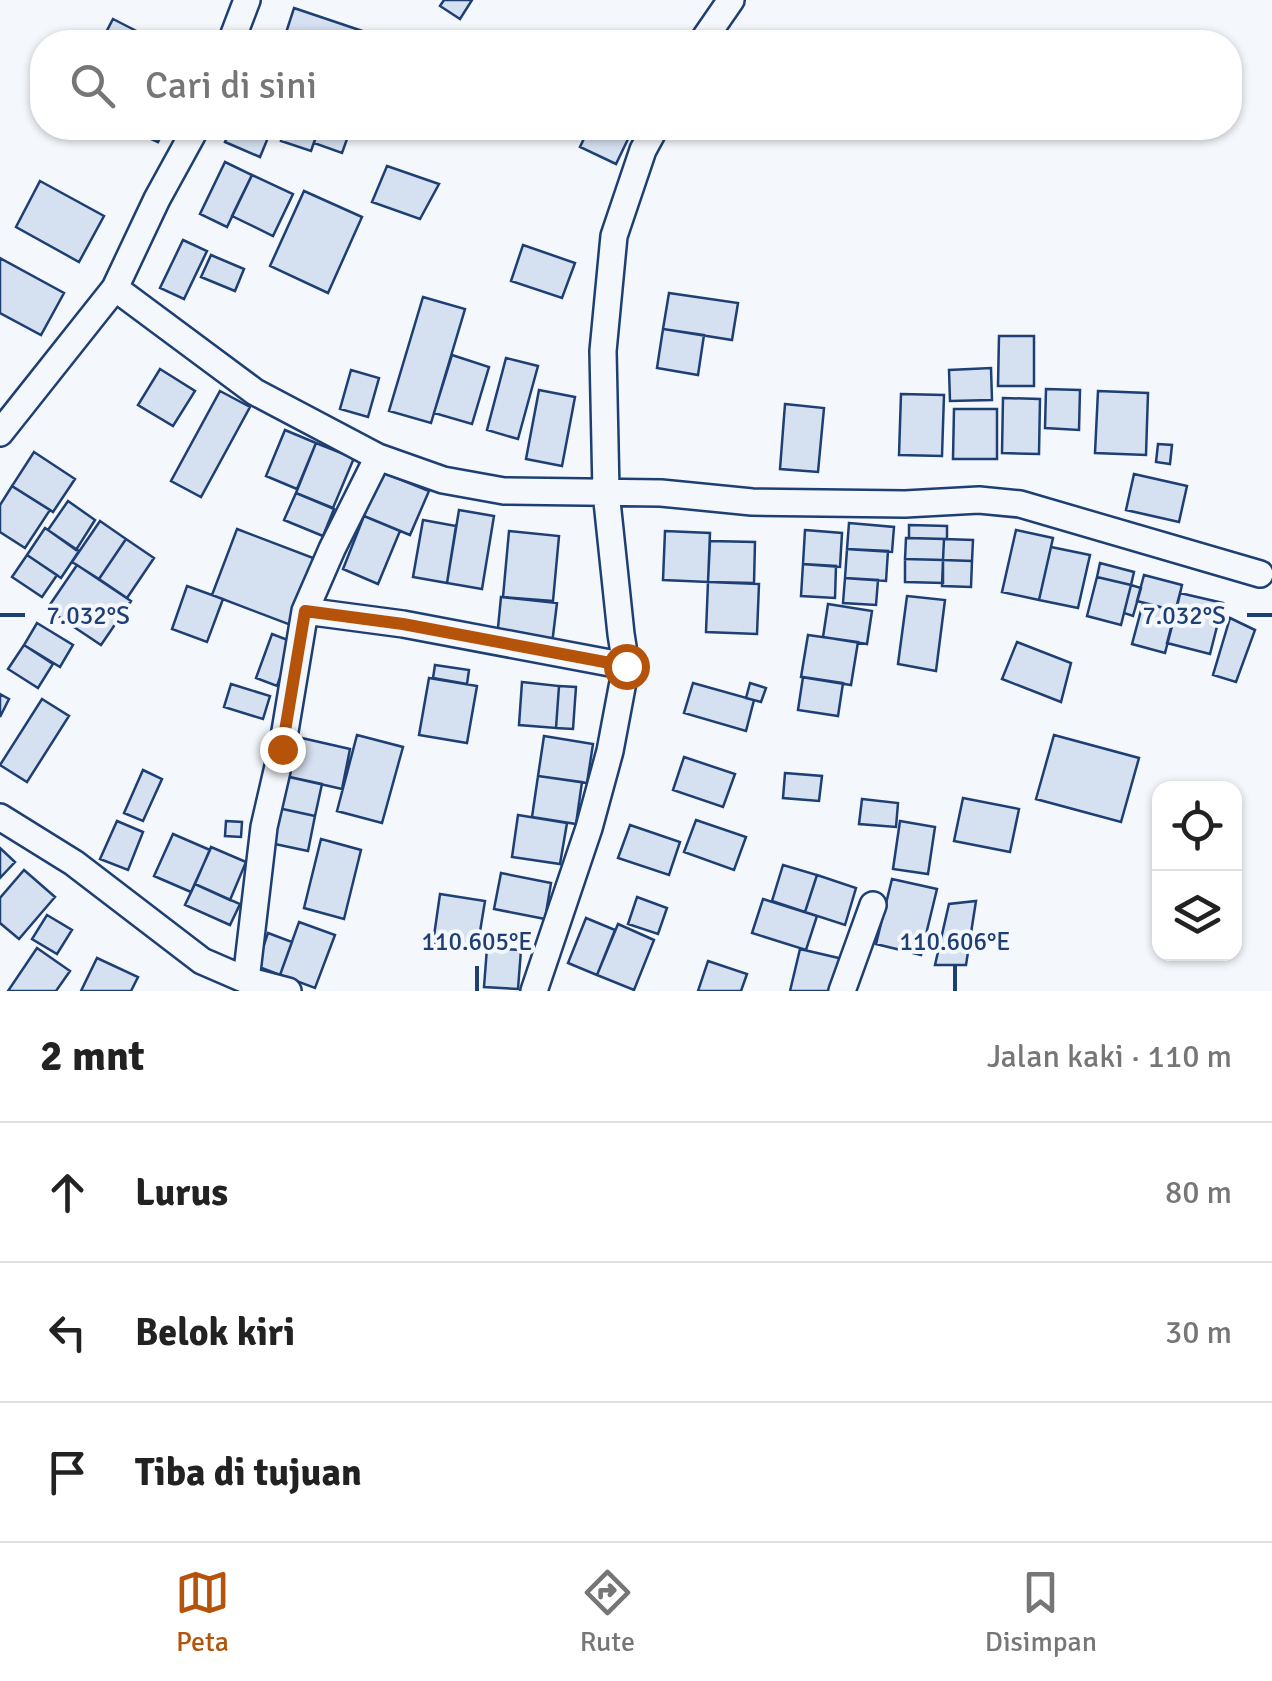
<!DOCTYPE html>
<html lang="id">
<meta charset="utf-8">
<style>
body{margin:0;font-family:Signika,sans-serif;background:#f2f2f2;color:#222}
.controls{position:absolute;right:30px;bottom:30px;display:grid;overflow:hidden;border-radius:20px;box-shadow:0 2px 8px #0004}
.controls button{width:90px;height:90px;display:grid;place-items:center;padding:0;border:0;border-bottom:2px solid #e0e0e0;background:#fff;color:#222;font:50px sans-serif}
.stop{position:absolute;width:30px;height:30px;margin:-22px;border:8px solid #b45309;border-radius:50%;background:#fff}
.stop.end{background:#b45309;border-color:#fff;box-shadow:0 2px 10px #0008}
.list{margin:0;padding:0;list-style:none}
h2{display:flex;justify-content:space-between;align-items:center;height:130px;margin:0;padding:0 40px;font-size:42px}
h2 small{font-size:32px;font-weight:400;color:#767676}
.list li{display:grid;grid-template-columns:65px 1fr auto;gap:30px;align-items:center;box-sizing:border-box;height:140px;padding:0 40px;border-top:2px solid #e0e0e0}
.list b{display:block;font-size:38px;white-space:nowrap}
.list em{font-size:32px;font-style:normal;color:#767676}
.icon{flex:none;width:55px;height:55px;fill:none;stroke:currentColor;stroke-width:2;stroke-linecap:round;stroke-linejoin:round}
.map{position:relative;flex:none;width:1272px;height:991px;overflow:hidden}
.search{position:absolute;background:#fff;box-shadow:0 2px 8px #0004;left:30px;right:30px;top:30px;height:110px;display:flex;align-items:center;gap:25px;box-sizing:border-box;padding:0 35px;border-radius:40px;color:#767676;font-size:38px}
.sheet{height:550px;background:#fff}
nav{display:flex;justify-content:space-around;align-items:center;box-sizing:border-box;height:140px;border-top:2px solid #e0e0e0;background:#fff;font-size:28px;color:#767676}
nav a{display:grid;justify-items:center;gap:5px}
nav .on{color:#b45309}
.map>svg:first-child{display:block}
.building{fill:#d5e0f0;stroke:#1d3f73;stroke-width:2.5}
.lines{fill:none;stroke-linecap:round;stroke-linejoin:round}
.minor-casing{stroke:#1d3f73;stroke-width:30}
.minor{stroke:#f4f7fb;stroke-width:25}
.route{stroke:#b45309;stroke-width:12}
.ticks{fill:none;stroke:#1d3f73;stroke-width:4}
.ticks-label{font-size:25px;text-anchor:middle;fill:#1d3f73;stroke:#f4f7fb;stroke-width:8;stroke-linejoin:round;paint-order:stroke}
</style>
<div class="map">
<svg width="1272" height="991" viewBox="0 0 1272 991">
<rect width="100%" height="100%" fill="#f4f7fb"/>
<path class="building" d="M 444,0 L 472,0 L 460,19 L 440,6 Z
M 294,8 L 395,42 L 283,42 Z
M 113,19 L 158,42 L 101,42 Z
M 436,33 L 460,42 L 433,42 Z
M 127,128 L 165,128 L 158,142 Z
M 231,128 L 272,128 L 260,157 L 225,142 Z
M 286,128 L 319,128 L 311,151 L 281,141 Z
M 319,128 L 351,128 L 342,153 L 314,143 Z
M 524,128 L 550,128 L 547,136 Z
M 589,128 L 608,128 L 629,137 L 616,164 L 580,147 Z
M 225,162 L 252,175 L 227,227 L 200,214 Z
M 387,166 L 439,184 L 420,219 L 372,202 Z
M 252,175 L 293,194 L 273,236 L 232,216 Z
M 40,181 L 104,216 L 79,262 L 16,227 Z
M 304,191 L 362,217 L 328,293 L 270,266 Z
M 183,240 L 207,251 L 184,299 L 160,288 Z
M 523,245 L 575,263 L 562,298 L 511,281 Z
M 211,255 L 244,269 L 235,291 L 201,277 Z
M 0,258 L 64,293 L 41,335 L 0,313 Z
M 669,293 L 738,303 L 732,340 L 663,329 Z
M 423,297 L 465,309 L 431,423 L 389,411 Z
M 663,329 L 704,335 L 698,375 L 657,368 Z
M 999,336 L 1034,336 L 1034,386 L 998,386 Z
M 452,355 L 489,367 L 472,424 L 434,413 Z
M 506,358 L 538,366 L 518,439 L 487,430 Z
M 991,368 L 992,400 L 950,401 L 949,370 Z
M 160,369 L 195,391 L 173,426 L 138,405 Z
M 351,370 L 379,378 L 368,417 L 340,409 Z
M 1046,389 L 1080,390 L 1079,430 L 1045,428 Z
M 539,390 L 575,397 L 562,466 L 526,459 Z
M 220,391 L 250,407 L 201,497 L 171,481 Z
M 1098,391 L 1148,393 L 1146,455 L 1095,453 Z
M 901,394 L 944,395 L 942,456 L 899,455 Z
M 1003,398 L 1040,399 L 1039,454 L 1002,453 Z
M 785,404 L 824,408 L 818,472 L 780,469 Z
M 954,409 L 997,409 L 997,459 L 953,459 Z
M 285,430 L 316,443 L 297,489 L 266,476 Z
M 316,443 L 354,458 L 333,508 L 296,493 Z
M 1158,444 L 1172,445 L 1170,464 L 1156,462 Z
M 34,452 L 75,479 L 53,512 L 12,486 Z
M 382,472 L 429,491 L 410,535 L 364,516 Z
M 1134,474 L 1187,486 L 1179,522 L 1126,510 Z
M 12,486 L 50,510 L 25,548 L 0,532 L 0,505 Z
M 296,493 L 334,509 L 323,536 L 284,520 Z
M 68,501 L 95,520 L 76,550 L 48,530 Z
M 459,510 L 494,516 L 482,589 L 447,583 Z
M 364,516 L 400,531 L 378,584 L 343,569 Z
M 423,520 L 456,526 L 447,583 L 413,577 Z
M 100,521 L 126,539 L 99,579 L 72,562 Z
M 849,523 L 894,527 L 892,552 L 847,549 Z
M 909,525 L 947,526 L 947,539 L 909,538 Z
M 45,528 L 79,551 L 61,578 L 27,555 Z
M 237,529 L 321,561 L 296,627 L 212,595 Z
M 805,530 L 842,533 L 840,567 L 803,564 Z
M 1016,530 L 1053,538 L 1039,600 L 1002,592 Z
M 509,531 L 559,536 L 553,601 L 503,597 Z
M 665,531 L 710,533 L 708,582 L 663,580 Z
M 906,538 L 944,539 L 943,560 L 905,559 Z
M 126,539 L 154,558 L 127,598 L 99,579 Z
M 944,539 L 973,540 L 972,561 L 943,560 Z
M 710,541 L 755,542 L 754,583 L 708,582 Z
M 1051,547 L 1090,555 L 1078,608 L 1039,600 Z
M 847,549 L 888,551 L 886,581 L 845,578 Z
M 27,555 L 57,575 L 42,597 L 12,577 Z
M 905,559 L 943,560 L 943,583 L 905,582 Z
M 943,560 L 972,561 L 971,587 L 942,586 Z
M 1100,563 L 1134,572 L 1131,585 L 1097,577 Z
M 803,564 L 836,566 L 835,598 L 801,596 Z
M 77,565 L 131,601 L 101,645 L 47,609 Z
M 1144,575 L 1182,585 L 1176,611 L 1137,601 Z
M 1097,577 L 1131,585 L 1121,625 L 1087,616 Z
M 845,578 L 878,580 L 876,605 L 843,603 Z
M 708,582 L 759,584 L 757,634 L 706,632 Z
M 1131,585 L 1141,588 L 1133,616 L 1124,613 Z
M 187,586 L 223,599 L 207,642 L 172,629 Z
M 1180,593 L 1223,603 L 1210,654 L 1167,643 Z
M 907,596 L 945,600 L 936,671 L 898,664 Z
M 501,597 L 557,603 L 552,644 L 497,638 Z
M 1143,603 L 1176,611 L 1165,653 L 1132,644 Z
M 828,604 L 872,611 L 867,644 L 823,637 Z
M 1230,618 L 1255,630 L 1236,682 L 1213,675 Z
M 37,623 L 73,645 L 60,667 L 24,645 Z
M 272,634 L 293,642 L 277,686 L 256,678 Z
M 808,635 L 858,642 L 851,685 L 801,677 Z
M 1017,642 L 1071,663 L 1061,702 L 1002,679 Z
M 24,645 L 53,664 L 38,688 L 8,669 Z
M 435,665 L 469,670 L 467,684 L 433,678 Z
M 803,677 L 843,683 L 838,716 L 798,710 Z
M 429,678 L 477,686 L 467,743 L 419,735 Z
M 522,682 L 559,686 L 556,728 L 519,725 Z
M 693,683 L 754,700 L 746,731 L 684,713 Z
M 750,683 L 766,688 L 761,702 L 746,698 Z
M 231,684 L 270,696 L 263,719 L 224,707 Z
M 559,686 L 576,687 L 573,729 L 556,728 Z
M 0,694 L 9,699 L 0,717 Z
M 42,699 L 69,716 L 27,782 L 0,765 Z
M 357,735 L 403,747 L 382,823 L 337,811 Z
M 1054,735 L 1139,758 L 1121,822 L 1036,799 Z
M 293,736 L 350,749 L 342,789 L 285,776 Z
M 544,736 L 593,744 L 587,783 L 538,776 Z
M 684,757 L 735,774 L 723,807 L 673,790 Z
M 143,770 L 162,779 L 143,821 L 124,813 Z
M 785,773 L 822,776 L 819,801 L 783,798 Z
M 285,776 L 322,784 L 315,816 L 278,808 Z
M 538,776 L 582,782 L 576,824 L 532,817 Z
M 963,798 L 1019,809 L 1010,852 L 954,841 Z
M 862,799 L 898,803 L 896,827 L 859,824 Z
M 278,808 L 315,816 L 308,851 L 270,843 Z
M 518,815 L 567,823 L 560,864 L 512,857 Z
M 696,820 L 746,837 L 734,870 L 684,852 Z
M 117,821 L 143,832 L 128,870 L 100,859 Z
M 226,821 L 242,822 L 241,837 L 225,836 Z
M 900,821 L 935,827 L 928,874 L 893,869 Z
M 630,825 L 680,842 L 669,875 L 618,858 Z
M 173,834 L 210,850 L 191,892 L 154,876 Z
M 321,839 L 361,850 L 344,919 L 304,908 Z
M 211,847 L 246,862 L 230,900 L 195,884 Z
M 0,848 L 15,862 L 0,878 Z
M 783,865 L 817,875 L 805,912 L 772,901 Z
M 24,870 L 55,897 L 19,939 L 0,923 L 0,898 Z
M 501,873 L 551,883 L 545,919 L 494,909 Z
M 817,875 L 856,888 L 845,925 L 805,912 Z
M 892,879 L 937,889 L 921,955 L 876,944 Z
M 195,884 L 240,904 L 230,925 L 185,905 Z
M 440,894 L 485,901 L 477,950 L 433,943 Z
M 637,897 L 667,908 L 658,934 L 628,924 Z
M 763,899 L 817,916 L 806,950 L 752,933 Z
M 976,901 L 966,965 L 935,965 L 949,904 Z
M 47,915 L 72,930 L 57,954 L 32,939 Z
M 586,918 L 615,930 L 597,975 L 568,963 Z
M 299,922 L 335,935 L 315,988 L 280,975 Z
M 618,924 L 654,940 L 634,990 L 597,975 Z
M 268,933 L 292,942 L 280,975 L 259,967 L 259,959 Z
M 37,948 L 70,971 L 56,991 L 8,991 Z
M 487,948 L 521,950 L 518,989 L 484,987 Z
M 800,949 L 843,959 L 836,991 L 790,991 Z
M 97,958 L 138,977 L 131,991 L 81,991 Z
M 708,961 L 747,974 L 741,991 L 698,991 Z"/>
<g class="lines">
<defs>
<path id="minor" d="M 231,42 L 247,0
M 702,42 L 731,0
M 115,288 L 255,392 L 378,457 L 443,480 L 504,491 L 661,493 L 752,502 L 905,504 L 979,500 L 1020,504 L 1260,574
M 0,433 L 115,288 L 157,199 L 196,128
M 305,611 L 403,624 L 626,666
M 0,817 L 74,863 L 202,961 L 246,980 L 288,991
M 246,980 L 264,827 L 282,749 L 305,611 L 332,549 L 378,457
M 534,991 L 589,828 L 610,751 L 626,666 L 621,634 L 606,492 L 603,351 L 614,236 L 643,150 L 655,128
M 842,991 L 873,905"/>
</defs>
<use href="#minor" class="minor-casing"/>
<use href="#minor" class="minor"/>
</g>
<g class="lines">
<path class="route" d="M 282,749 L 305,611 L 403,624 L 626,666"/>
</g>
<path class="ticks" d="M 0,615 L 25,615M 1247,615 L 1272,615M 477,966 L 477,991M 955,966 L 955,991"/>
<g class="ticks-label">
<text x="88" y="624">7.032°S</text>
<text x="1184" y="624">7.032°S</text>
<text x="477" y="950">110.605°E</text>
<text x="955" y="950">110.606°E</text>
</g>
</svg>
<div class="controls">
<button><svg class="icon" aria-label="locate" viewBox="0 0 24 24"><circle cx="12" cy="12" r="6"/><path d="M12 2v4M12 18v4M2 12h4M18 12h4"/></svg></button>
<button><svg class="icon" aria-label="layers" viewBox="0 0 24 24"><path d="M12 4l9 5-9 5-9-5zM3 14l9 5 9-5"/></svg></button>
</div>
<div class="stop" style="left:626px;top:666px"></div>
<div class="stop end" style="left:282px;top:749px"></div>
<div class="search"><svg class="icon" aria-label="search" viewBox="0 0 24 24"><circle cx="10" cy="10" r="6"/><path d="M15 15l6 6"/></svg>Cari di sini</div>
</div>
<section class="sheet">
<h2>2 mnt<small>Jalan kaki · 110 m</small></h2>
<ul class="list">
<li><svg class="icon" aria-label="ahead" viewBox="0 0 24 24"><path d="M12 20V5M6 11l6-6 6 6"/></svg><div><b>Lurus</b></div><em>80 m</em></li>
<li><svg class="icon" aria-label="left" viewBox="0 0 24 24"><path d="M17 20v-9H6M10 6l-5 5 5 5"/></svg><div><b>Belok kiri</b></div><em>30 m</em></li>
<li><svg class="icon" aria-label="arrive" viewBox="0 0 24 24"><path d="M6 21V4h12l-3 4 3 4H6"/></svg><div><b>Tiba di tujuan</b></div></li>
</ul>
</section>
<nav>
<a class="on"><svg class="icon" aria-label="map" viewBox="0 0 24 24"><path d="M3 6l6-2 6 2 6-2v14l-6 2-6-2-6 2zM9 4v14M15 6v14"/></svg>Peta</a>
<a><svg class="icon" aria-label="directions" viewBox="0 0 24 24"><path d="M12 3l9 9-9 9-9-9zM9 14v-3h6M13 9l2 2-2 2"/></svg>Rute</a>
<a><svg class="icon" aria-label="saved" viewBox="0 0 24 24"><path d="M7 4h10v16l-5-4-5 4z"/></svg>Disimpan</a>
</nav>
